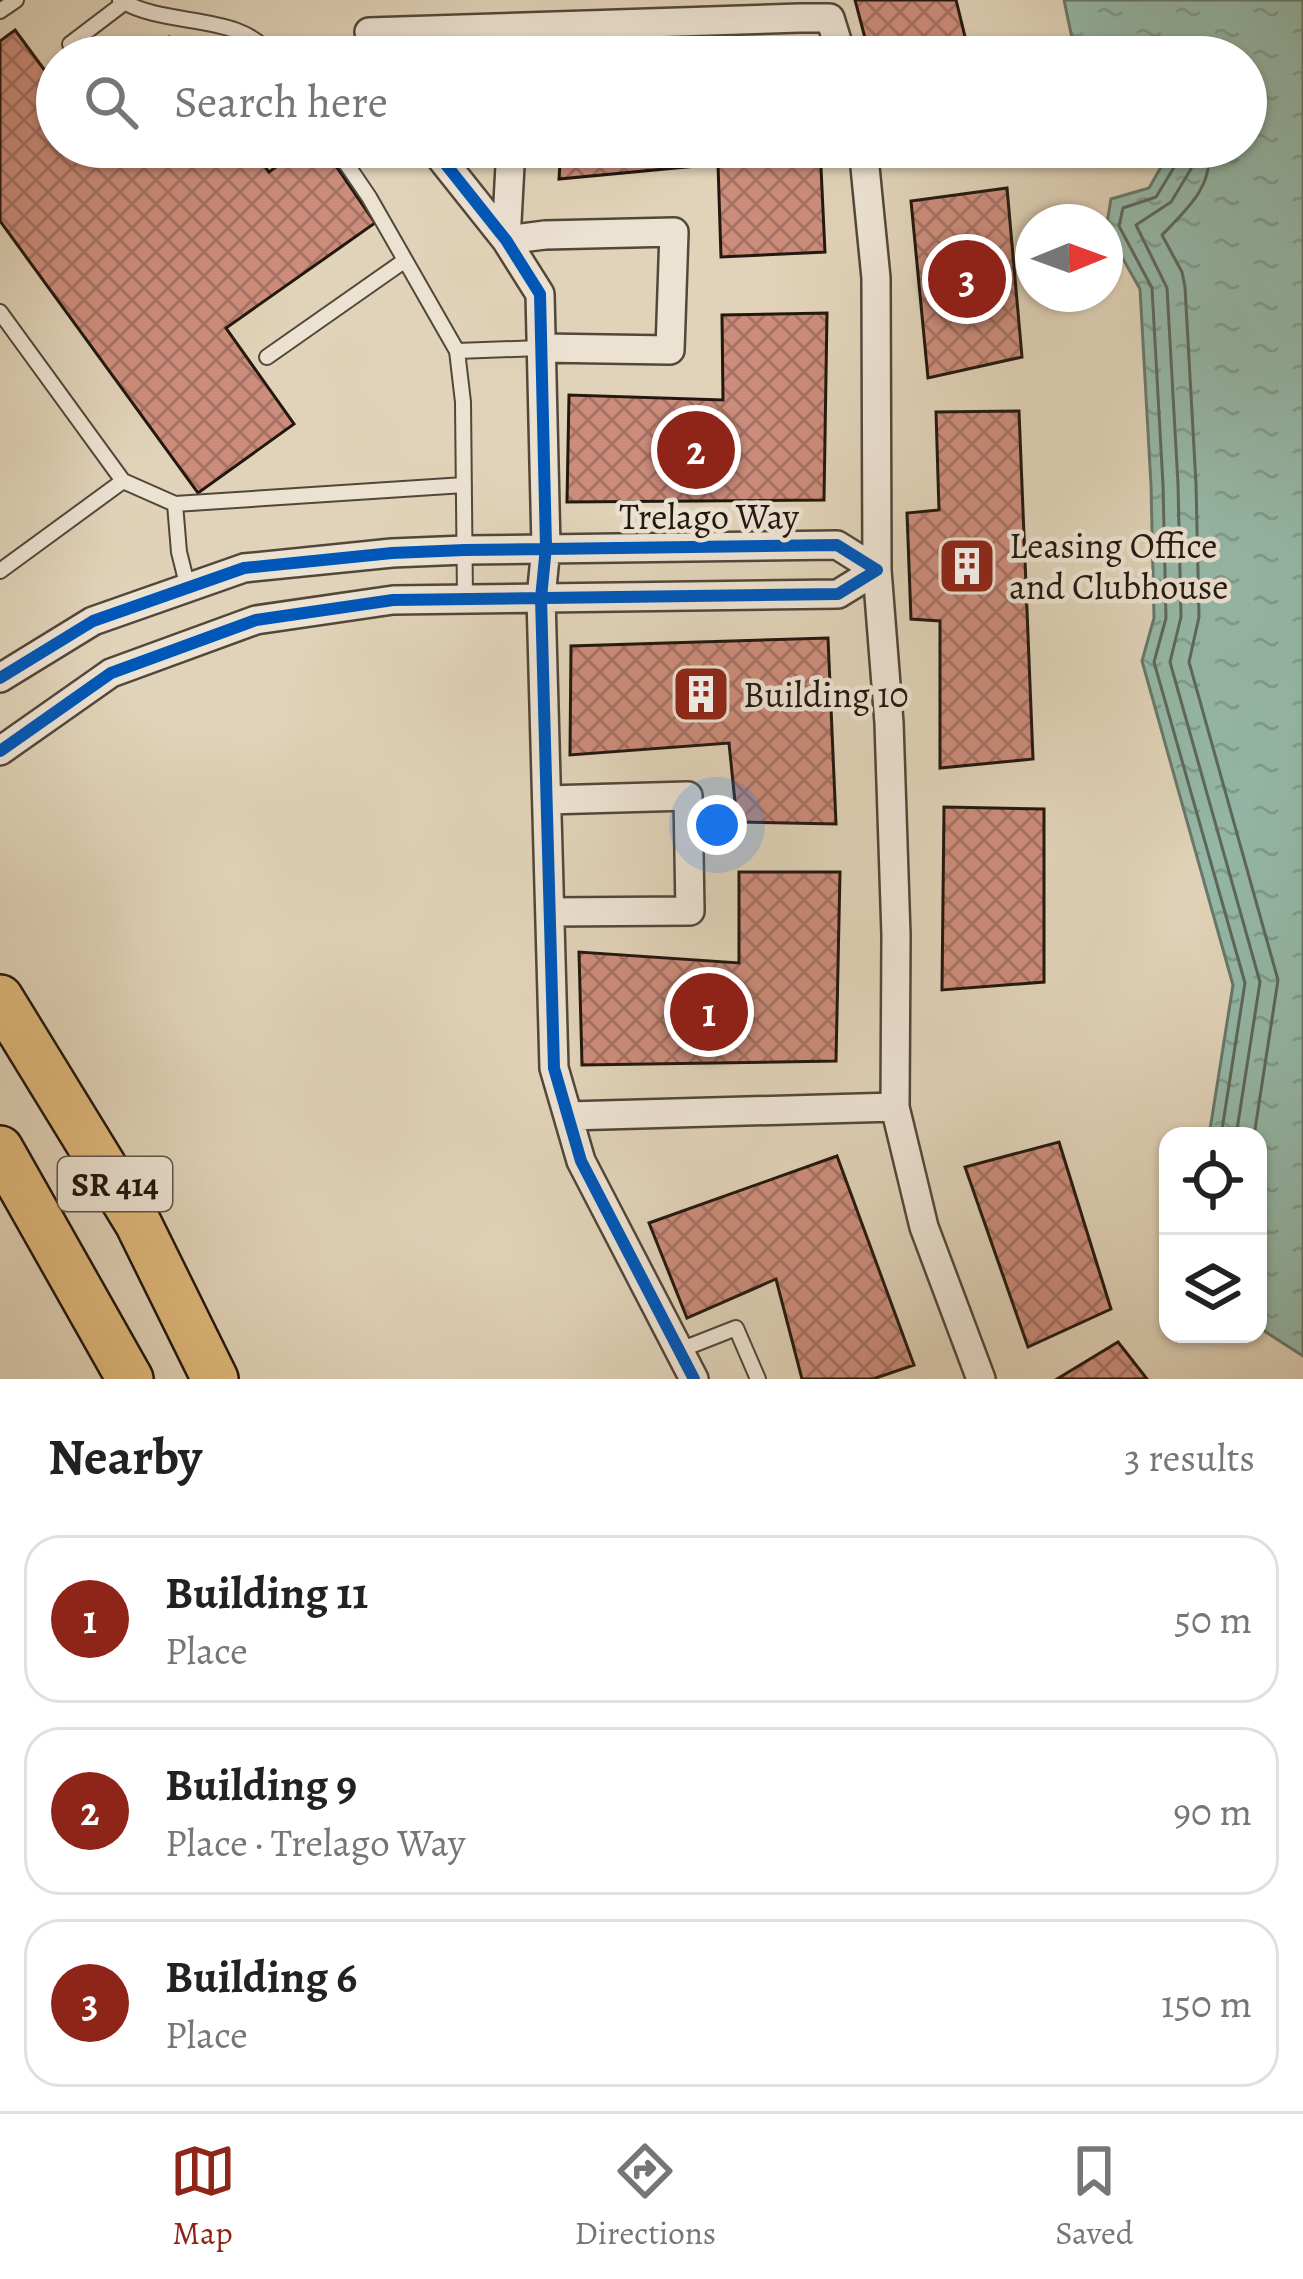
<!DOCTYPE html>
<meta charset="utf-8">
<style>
body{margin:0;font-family:Alegreya,serif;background:#f6f6f6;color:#222}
.controls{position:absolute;right:36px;bottom:36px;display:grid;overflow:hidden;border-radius:24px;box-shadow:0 3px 9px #0004}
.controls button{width:108px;height:108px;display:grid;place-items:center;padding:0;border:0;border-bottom:3px solid #e0e0e0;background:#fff;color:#222;font:60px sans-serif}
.compass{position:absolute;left:1015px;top:204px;width:108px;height:108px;border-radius:50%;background:#fff;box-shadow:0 3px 9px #0004;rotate:89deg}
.you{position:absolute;left:717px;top:825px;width:42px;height:42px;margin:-30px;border:9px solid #fff;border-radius:50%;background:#1a73e8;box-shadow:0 0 0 18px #1a73e833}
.badge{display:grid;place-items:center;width:78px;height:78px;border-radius:50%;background:#8f2418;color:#fff;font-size:39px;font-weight:700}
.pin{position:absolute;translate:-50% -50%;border:6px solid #fff;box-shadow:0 3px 12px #0006}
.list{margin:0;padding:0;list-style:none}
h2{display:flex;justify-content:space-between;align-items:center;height:156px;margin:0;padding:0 48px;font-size:51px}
h2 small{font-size:39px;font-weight:400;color:#767676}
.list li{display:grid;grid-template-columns:78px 1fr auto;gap:36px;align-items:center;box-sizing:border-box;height:168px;margin:0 24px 24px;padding:0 24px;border:3px solid #e0e0e0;border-radius:36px}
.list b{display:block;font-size:45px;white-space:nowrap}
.list p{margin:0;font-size:39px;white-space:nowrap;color:#767676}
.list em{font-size:39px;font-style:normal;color:#767676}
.icon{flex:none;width:66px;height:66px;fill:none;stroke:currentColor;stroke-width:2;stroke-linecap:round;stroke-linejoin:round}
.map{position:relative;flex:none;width:1303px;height:1379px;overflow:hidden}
.search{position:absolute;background:#fff;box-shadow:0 3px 9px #0004;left:36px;right:36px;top:36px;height:132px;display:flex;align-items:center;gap:30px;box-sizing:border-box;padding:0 42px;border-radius:66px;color:#767676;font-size:45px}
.sheet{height:732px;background:#fff}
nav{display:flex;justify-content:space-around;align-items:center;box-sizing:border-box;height:168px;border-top:3px solid #e0e0e0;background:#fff;font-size:33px;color:#767676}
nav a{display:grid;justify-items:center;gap:6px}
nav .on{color:#8f2418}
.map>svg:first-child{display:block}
.water{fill:url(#water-ripples);stroke:#67796b;stroke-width:3}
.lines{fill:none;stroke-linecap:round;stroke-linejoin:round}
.shore{stroke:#5c685c;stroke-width:3}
.building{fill:url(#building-cross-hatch);stroke:#22180e;stroke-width:3}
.service-casing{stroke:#524739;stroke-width:18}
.minor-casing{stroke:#524739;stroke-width:32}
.primary-casing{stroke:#22180e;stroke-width:50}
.service{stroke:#ece2d2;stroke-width:14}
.minor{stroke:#ece2d2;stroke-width:27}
.primary{stroke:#e0ba7c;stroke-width:45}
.cycleway-casing{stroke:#ece2d2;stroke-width:20}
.cycleway{stroke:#0057b8;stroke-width:12}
.labels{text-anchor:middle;stroke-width:9;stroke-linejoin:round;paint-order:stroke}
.shield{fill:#ece2d2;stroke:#5f5549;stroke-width:3}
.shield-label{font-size:33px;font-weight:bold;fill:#22180e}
.street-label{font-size:36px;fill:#22180e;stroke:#ece2d2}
.poi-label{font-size:36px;fill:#22180e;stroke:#ece2d2;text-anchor:start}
</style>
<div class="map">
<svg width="1303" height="1379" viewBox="0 0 1303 1379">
<defs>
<pattern id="water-ripples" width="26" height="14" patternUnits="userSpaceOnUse" patternTransform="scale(3)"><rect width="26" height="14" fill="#95b9a9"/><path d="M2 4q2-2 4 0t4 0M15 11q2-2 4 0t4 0" fill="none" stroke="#809e90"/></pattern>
<pattern id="building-cross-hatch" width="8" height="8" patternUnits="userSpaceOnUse" patternTransform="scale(3)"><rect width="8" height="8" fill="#cd8d7c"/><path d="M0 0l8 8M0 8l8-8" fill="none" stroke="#a67264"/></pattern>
</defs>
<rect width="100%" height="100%" fill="#e1d3b9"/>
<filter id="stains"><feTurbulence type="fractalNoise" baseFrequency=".00167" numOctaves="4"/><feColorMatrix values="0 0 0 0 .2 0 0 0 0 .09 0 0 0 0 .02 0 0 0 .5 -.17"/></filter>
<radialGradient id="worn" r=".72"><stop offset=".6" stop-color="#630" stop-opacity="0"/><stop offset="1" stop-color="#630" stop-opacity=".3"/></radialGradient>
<path class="water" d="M 1064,0 L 1303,0 L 1303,1356 L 1258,1327 L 1258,1136 L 1209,1136 L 1233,985 L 1142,661 L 1154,618 L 1151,485 L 1140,289 L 1106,229 L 1111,199 L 1149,188 L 1165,160 L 1160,147 L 1246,147 L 1246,57 L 1076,57 Z"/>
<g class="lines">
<path class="shore" d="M 1173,147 L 1176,164 L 1156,197 L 1123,208 L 1119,226 L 1152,288 L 1163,485 L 1166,618 L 1154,662 L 1245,983 L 1221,1136
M 1189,147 L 1191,169 L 1171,202 L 1136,225 L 1167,288 L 1178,484 L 1181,617 L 1170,662 L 1260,982 L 1236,1136
M 1208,147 C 1215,186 1185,211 1162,235 L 1182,272 L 1185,287 L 1196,484 L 1199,617 L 1189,662 L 1278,980 L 1254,1136"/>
</g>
<path class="building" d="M 855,0 L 956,0 L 970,57 L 870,57 Z
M 15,30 L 57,87 L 57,147 L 250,147 L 269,172 L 304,147 L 323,147 L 375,223 L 226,328 L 294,424 L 198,493 L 0,221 L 0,41 Z
M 169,37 L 183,57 L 142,57 Z
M 561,147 L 820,147 L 825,252 L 721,257 L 718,164 L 559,179 Z
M 1007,188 L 1022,357 L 928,378 L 911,201 Z
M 827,313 L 824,500 L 567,502 L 569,395 L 723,400 L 722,315 Z
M 1019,411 L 1033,759 L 940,768 L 940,621 L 911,619 L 907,513 L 939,510 L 936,412 Z
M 828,638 L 836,824 L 737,822 L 729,743 L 570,755 L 571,646 Z
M 944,807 L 1044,809 L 1044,982 L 942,990 Z
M 739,872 L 840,872 L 836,1061 L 582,1065 L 579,952 L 739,963 Z
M 1059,1142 L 1111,1309 L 1028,1347 L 965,1167 Z
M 837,1156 L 914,1365 L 873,1379 L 802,1379 L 776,1279 L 687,1318 L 649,1223 Z
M 1118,1342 L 1147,1379 L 1057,1379 Z"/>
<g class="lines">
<defs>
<path id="service" d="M 120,0 C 169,29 240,11 272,57
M 0,11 L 16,0
M 70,44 L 124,3
M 335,147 L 369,197 L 457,351
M 864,151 L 904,147
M 0,312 L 123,481
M 267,357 L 404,261
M 175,504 L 464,485
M 0,571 L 123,481 L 175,504 L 179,552 L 188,588
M 465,599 L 463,402 L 457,351 L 541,348
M 680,1350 L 736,1328 L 758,1379"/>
<path id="minor" d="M 383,57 L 369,32 L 800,18 L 830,18 L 842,57
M 432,147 L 506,240 L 540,294 L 546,547 L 541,598 L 554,1068 L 581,1161 L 694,1379
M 511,147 L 506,240 L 545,235 L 674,232 L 670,350 L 541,348
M 863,147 L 876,278 L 877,570 L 889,723 L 896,935 L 895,1107 L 924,1227 L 981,1379
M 0,678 L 93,621 L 244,568 L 392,553 L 465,550 L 837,545 L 877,570 L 838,594 L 393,600 L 256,620 L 111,673 L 0,751
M 547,800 L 688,796 L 690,911 L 550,912
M 568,1116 L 895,1107"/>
<path id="primary" d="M 0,998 L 138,1223 L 215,1379
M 0,1149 L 130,1379"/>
</defs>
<use href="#service" class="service-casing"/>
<use href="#minor" class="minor-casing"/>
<use href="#primary" class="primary-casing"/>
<use href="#service" class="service"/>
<use href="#minor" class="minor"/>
<use href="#primary" class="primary"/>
<defs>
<path id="cycleway" d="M 432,147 L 506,240 L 540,294 L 546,547 L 541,598 L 554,1068 L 581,1161 L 694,1379
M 0,678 L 93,621 L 244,568 L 392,553 L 465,550 L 837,545 L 877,570 L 838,594 L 393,600 L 256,620 L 111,673 L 0,751"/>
</defs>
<use href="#cycleway" class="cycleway-casing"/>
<use href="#cycleway" class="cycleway"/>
</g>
<defs>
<symbol id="building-square" viewBox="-11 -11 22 22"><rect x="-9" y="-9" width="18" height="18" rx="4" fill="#8f2418" stroke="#ece2d2"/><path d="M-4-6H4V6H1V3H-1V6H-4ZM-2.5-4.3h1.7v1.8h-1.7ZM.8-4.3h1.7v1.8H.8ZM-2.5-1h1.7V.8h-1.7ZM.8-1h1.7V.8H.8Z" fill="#fff"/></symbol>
</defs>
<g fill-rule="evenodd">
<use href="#building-square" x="934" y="533" width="66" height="66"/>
<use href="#building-square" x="668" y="661" width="66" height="66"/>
</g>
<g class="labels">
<rect class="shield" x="58" y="1157" width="114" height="54" rx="9"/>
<g class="shield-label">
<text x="115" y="1196">SR 414</text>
</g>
<g class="street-label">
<text x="709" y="529">Trelago Way</text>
</g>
<g class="poi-label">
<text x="1009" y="558">Leasing Office<tspan x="1009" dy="41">and Clubhouse</tspan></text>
<text x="743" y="707">Building 10</text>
</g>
</g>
<rect width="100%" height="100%" filter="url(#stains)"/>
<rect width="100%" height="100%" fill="url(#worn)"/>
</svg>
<div class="controls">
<button><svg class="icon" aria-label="locate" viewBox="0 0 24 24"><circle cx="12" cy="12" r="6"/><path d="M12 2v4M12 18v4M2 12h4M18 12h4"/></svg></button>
<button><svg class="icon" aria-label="layers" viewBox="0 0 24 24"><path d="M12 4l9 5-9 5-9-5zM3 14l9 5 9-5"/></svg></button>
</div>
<svg class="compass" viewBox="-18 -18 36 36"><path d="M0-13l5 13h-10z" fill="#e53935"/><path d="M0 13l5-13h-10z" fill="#767676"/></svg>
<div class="you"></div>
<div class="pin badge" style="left:709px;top:1012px">1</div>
<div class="pin badge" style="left:696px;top:450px">2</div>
<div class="pin badge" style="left:967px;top:279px">3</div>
<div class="search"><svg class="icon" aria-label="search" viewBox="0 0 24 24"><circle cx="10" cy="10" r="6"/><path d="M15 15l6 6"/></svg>Search here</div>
</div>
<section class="sheet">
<h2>Nearby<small>3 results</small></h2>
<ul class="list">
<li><span class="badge">1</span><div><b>Building 11</b><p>Place</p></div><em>50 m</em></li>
<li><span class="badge">2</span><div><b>Building 9</b><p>Place · Trelago Way</p></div><em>90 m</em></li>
<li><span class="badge">3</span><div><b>Building 6</b><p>Place</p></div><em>150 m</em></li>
</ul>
</section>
<nav>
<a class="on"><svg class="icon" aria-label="map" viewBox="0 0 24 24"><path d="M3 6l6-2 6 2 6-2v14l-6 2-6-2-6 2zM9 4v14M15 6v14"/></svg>Map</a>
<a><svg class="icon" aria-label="directions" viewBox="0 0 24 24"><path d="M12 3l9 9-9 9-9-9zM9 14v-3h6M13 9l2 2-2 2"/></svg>Directions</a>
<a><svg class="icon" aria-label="saved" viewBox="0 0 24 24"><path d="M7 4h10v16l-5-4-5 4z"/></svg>Saved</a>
</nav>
